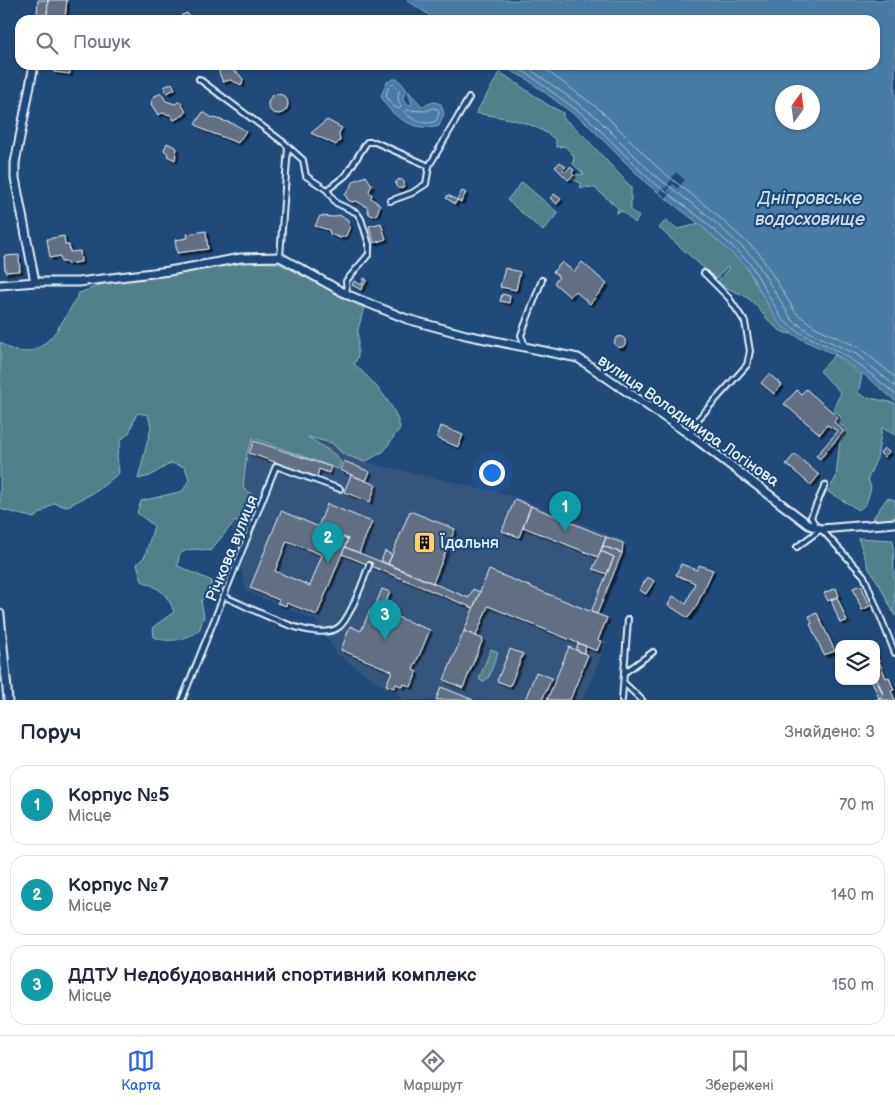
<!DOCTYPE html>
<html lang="uk">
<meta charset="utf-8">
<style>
body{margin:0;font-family:"Balsamiq Sans",sans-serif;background:#f6f6f7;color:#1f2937}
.controls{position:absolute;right:15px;bottom:15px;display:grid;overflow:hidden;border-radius:10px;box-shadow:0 1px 4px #0004}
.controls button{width:45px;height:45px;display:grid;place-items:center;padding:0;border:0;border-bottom:1px solid #e0e1e3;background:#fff;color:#1f2937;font:25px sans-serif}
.compass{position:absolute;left:775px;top:85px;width:45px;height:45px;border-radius:50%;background:#fff;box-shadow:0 1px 4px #0004;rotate:14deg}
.you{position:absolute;left:491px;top:472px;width:18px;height:18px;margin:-12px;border:4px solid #fff;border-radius:50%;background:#1a73e8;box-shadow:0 0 0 8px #1a73e833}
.badge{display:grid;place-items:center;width:32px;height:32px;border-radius:50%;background:#2563eb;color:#fff;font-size:16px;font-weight:700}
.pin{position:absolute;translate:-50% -41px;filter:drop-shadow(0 1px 2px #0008)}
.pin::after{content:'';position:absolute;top:26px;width:18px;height:15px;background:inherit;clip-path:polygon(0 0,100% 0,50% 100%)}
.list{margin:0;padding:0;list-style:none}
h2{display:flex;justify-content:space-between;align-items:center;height:65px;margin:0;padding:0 20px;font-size:21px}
h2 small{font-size:16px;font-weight:400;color:#747a83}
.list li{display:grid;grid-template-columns:32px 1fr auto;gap:15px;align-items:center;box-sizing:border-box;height:80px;margin:0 10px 10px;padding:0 10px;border:1px solid #e0e1e3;border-radius:15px}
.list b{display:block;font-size:19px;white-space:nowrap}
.list p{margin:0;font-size:16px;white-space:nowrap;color:#747a83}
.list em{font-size:16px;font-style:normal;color:#747a83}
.icon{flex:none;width:28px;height:28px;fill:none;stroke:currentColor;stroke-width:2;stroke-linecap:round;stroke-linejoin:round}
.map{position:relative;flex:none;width:895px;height:700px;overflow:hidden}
.search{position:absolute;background:#fff;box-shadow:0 1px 4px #0004;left:15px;right:15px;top:15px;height:55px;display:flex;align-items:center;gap:12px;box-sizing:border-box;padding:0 18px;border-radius:15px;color:#747a83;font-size:19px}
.sheet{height:335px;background:#fff}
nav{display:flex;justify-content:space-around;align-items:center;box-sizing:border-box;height:70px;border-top:1px solid #e0e1e3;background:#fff;font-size:14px;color:#747a83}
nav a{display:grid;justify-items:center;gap:2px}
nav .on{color:#2563eb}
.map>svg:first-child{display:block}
.built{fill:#34557d}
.green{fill:#518089;stroke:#9cb8c0}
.water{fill:#477ba4;stroke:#87aac6;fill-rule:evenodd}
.pier{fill:#1f4a7a}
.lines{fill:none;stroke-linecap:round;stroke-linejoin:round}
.shore{stroke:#a8c2d6;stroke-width:1}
.building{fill:#646f83;stroke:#e8f1f8;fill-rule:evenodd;filter:url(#shadow)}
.lane-casing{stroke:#e8f1f8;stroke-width:8}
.street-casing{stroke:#e8f1f8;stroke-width:11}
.lane{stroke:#1f4a7a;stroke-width:4}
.street{stroke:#1f4a7a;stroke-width:7}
.labels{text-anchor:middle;stroke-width:4.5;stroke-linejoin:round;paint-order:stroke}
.street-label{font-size:16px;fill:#e8f1f8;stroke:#1f4a7a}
.poi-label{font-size:16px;fill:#e8f1f8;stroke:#1f4a7a;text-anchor:start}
.water-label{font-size:18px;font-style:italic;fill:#d0dfeb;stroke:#1f4a7a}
</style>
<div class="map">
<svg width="895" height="700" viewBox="0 0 895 700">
<defs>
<filter id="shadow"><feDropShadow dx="2.5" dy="2.5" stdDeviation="0" flood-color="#0009"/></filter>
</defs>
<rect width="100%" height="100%" fill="#1f4a7a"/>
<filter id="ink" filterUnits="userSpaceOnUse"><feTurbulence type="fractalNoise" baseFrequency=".02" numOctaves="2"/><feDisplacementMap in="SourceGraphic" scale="10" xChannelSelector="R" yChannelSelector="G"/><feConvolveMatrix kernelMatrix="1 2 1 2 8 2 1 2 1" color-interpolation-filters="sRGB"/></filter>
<g filter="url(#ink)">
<path class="built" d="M 246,433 L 334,434 L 365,462 L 513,496 L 627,542 L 601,612 L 610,617 L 601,639 L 607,641 L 583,700 L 403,700 L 396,692 L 385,688 L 337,654 L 315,620 L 246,591 L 229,515 Z"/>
<path class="green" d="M 500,72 L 548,105 L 563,113 L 563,118 L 580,132 L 631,187 L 631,210 L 639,217 L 635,223 L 622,211 L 617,213 L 618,208 L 595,188 L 585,187 L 582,189 L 580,186 L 582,184 L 571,178 L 574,175 L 584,174 L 573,164 L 574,156 L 565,146 L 556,147 L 556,140 C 532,120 504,118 476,113 Z
M 522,182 L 558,213 L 543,231 L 507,200 Z
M 666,220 L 678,229 L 699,224 L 746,266 L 778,322 L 795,334 C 774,336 763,310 749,299 C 739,291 727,291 718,281 L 729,268 L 727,267 L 716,279 L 659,228 Z
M 240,262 L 278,263 L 364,308 L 358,329 L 358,357 L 354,364 C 372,380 396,405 400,428 L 384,451 L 365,462 L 343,454 L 332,443 L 308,437 L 334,454 L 341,462 L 338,469 L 253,438 L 247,453 L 243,488 L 260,500 L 249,527 L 235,521 L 210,551 C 200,549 187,547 179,555 L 178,566 L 212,581 L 209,593 L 201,601 L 204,616 L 199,631 C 186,639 169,644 154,637 L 153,627 L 174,612 C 168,594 159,588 142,581 L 137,564 L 145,556 L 154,526 L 137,513 L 141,501 L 183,491 L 189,479 L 185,467 L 171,463 L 150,476 L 138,479 L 151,427 L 148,415 L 137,413 L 129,433 L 121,440 L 117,455 L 119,473 L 97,491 L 66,507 L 54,503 L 34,518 L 0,509 L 0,342 C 39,373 62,323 79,293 L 105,283 L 168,276 Z
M 835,355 L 862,375 L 858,393 L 865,397 L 895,403 L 895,435 L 882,428 L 877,458 L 868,478 L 871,488 L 866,504 L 859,510 L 828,492 L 836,477 L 840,440 L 847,430 L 837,422 L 841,417 L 833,409 L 841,393 L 820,371 Z
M 887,498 L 895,500 L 895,519 L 878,520 L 873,518 Z
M 858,538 L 893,540 L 895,616 L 879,584 L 869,569 Z
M 491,649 L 498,652 L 489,677 L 483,682 L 479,679 Z"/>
<path class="water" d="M 407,0 L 895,0 L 895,401 C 880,388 853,364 836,355 C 815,345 795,339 778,322 L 746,266 L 699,224 L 646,183 L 586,123 L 525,78 L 499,65 L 875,65 L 875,20 L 436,20 ZM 782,92 L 812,92 L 812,122 L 782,122 Z
M 393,79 L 398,79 L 407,90 L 402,99 L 408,105 L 412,104 L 408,91 L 422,106 L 434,102 L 441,104 L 444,114 L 439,126 C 418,133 388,116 381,96 L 387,82 Z"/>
<path class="pier" d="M 676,172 L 685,180 L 678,188 L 673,184 L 667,190 L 670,193 L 666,198 L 659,192 L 663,187 L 665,189 Z"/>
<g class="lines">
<path class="shore" d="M 509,65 L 528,74 L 589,119 L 649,179 L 703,220 L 750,263 L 782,319 C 798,335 819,341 839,352 C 859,363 877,380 895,394
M 524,65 L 594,115 L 653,174 L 707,215 L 754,258 L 792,320 L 811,333 L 856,354 L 895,386
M 539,65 L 599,109 L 658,168 L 711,210 L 759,253 L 796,313 L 815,327 L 860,348 L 895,377
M 393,84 L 399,90 L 398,99 L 401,107 L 399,109 L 393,106 L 386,96 L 388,88 Z
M 433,108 L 438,109 L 439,114 L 436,121 C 425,126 412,120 404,112 L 406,110 L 426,111 Z"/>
</g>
<path class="building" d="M 38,0 L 48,0 L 47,15 L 37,14 Z
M 48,0 L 67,0 L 65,19 L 56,20 L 47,17 Z
M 187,13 L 193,20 L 179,20 L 182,15 Z
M 54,65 L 70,65 L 70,74 L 54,72 Z
M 220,65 L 228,65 L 231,70 L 238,73 L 243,79 L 242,85 L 230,80 L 223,82 L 219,73 Z
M 172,83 L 175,89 L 167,93 L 164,87 Z
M 161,93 L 166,101 L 175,104 L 180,101 L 186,112 L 184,115 L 174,120 L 171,115 L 162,113 L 158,115 L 151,104 L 153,97 Z
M268 104a10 10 0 1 1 20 0a10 10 0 1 1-20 0Z
M 203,112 L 211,117 L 234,124 L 246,131 L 238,143 L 204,130 L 195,124 Z
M 327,120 L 342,128 L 339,133 L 340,141 L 336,145 L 311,133 Z
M 167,143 L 177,148 L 175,160 L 167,156 L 168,154 L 164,150 Z
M 560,162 L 566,167 L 563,170 L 565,172 L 570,167 L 574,170 L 572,173 L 574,175 L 568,180 L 555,167 Z
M 366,176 L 372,185 L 369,191 L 372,195 L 371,198 L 380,205 L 377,214 L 373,216 L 369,214 L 367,207 L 356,201 L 352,202 L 348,200 L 345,195 L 354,181 Z
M395.5 184a4.5 4.5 0 1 1 9 0a4.5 4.5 0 1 1-9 0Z
M 462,191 L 466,193 L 461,202 L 457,200 Z
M 554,194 L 561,199 L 557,204 L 550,198 Z
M 448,195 L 457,200 L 455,204 L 446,198 Z
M 339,215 L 347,219 L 350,226 L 346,236 L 340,238 L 330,234 L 329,230 L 315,226 L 320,216 L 334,217 Z
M 381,223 L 386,239 L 374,243 L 369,226 Z
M 206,231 L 208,249 L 177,253 L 175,240 L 188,238 L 187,234 Z
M 64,236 L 65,245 L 69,245 L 70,252 L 80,251 L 81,262 L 67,264 L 67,262 L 61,262 L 60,256 L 50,258 L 47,239 Z
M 19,255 L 20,271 L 5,272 L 4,256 Z
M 562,262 L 574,272 L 582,262 L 607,284 L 590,304 L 575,291 L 570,297 L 554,283 L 559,277 L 553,272 Z
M 505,268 L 520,272 L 516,290 L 500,287 Z
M 364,278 L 367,280 L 361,290 L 352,285 L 354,281 L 362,285 Z
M 502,294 L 510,296 L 509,303 L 500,301 Z
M614.5 342a5.5 5.5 0 1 1 11 0a5.5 5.5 0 1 1-11 0Z
M 769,374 L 782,385 L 774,394 L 761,383 Z
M 806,389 L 838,417 L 834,422 L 844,431 L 820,459 L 816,456 L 838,431 L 827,425 L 820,434 L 784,404 L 797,390 L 801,394 Z
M 441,426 L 463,435 L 458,447 L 437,438 Z
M 254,441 L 331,467 L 329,473 L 319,469 L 317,477 L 249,453 Z
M 884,448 L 889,452 L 884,457 L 880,453 Z
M 795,454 L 819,475 L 811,485 L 786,464 Z
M 344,461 L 370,472 L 366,481 L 340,470 Z
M 351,475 L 376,485 L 370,502 L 344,492 Z
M 515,499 L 531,506 L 519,537 L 502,531 Z
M 327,504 L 372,522 L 359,553 L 345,547 L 348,539 L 318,527 Z
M 531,506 L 606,537 L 598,557 L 523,527 Z
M 281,511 L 348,539 L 317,615 L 287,603 L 286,606 L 277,603 L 279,600 L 250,588 ZM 287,541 L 322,555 L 310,586 L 275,571 Z
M 410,511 L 455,529 L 433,583 L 388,564 Z
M 606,537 L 623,543 L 622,553 L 603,546 Z
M 603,546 L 622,553 L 597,614 L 591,612 L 614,557 L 601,551 Z
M 345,547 L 469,598 L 473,589 L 480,592 L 473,608 L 342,554 Z
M 385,551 L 392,555 L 388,564 L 381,561 Z
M 601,551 L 614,557 L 607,574 L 593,569 Z
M 681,564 L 697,570 L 699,565 L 713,570 L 695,609 L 688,618 L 668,605 L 673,596 L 686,604 L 695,583 L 676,575 Z
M 489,570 L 607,618 L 598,640 L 601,641 L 597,651 L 488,606 L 476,636 L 464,631 Z
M 648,577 L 654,581 L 646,594 L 639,590 Z
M 861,585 L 870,606 L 862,610 L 853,588 Z
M 836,588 L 839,596 L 828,601 L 824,593 Z
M 382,589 L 390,592 L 381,614 L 391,619 L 392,615 L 430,630 L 413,670 L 417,672 L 411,687 L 404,684 L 403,687 L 396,684 L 394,688 L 386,685 L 392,671 L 341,650 L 350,626 L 361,631 L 370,610 L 373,611 Z
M 837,597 L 847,621 L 840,623 L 831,600 Z
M 817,613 L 835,651 L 824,655 L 810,624 L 812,623 L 809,616 Z
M 464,631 L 483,639 L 463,688 L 444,680 Z
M 578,643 L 586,646 L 584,653 L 576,650 Z
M 569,647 L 588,655 L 570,700 L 547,700 Z
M 510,649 L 523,654 L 510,686 L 497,681 Z
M 876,654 L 886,678 L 889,677 L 894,690 L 891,691 L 895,700 L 875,700 L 884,696 L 876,680 Z
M 536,672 L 552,678 L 542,700 L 525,700 Z
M 877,679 L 884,696 L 879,698 L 872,681 Z
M 441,687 L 449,690 L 473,700 L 436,700 Z"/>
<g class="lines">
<defs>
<path id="lane" d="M 199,79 L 283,142 L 303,160 L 306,176 L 327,190 L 336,203 L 357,213 L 361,219 L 369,244 L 369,254 L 346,281 L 347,293
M 327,190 L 346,175 L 367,142 L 375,142 L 429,166 L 469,98
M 390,201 L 412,193 L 426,184 L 429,166
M 280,257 L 288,147
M 525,346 L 521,335 L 542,280
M 692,436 L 691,427 L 747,365 L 750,351 L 745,322 L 729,298 L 704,273
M 816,527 L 811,517 L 825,485
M 797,547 L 821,529 L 864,576 L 895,653
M 225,597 C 250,607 315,645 339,627 C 350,619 364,579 369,565
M 624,673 L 628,619
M 624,683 L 642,700
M 182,700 L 276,466 L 340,489
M 622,700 L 624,673 L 653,652"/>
<path id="street" d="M 34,65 L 15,163 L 15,178 L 35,282
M 0,285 L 35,282 L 78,282 L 169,271 L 241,258 L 280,257 L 348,295 L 407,319 L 466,335 L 578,358 L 692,436 L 809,525 L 821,529 L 895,523
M 0,614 L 8,700"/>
</defs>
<use href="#lane" class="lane-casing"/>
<use href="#street" class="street-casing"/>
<use href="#lane" class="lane"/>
<use href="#street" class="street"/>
</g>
</g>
<defs>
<symbol id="building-square" viewBox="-11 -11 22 22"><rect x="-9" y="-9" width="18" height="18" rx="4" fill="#ffd166" stroke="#1f4a7a"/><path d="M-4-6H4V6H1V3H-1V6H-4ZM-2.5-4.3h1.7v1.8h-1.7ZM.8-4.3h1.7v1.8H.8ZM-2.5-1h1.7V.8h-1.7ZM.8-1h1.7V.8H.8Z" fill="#111"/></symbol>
</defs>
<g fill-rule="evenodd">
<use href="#building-square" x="412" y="530" width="25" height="25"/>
</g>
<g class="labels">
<g class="street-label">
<text transform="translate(689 420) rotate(35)" y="6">вулиця Володимира Логінова</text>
<text transform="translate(231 548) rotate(-68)" y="6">Річкова вулиця</text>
</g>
<g class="poi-label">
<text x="440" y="548">Їдальня</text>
</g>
<g class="water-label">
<text x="810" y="204">Дніпровське<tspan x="810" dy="21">водосховище</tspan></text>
</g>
</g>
</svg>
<div class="controls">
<button><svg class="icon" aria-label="layers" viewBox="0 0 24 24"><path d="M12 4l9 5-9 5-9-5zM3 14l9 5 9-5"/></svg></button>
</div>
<svg class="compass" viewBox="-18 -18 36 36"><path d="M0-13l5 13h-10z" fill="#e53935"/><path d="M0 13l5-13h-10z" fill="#747a83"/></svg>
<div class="you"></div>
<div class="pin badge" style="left:565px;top:532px;background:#0f9aa8">1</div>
<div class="pin badge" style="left:328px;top:563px;background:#0f9aa8">2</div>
<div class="pin badge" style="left:385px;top:640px;background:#0f9aa8">3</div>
<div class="search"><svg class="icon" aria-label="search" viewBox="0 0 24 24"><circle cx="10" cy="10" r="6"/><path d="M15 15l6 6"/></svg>Пошук</div>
</div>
<section class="sheet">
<h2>Поруч<small>Знайдено: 3</small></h2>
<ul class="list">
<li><span class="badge" style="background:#0f9aa8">1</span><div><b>Корпус №5</b><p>Місце</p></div><em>70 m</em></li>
<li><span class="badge" style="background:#0f9aa8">2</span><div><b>Корпус №7</b><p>Місце</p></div><em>140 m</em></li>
<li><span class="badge" style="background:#0f9aa8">3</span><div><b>ДДТУ Недобудованний спортивний комплекс</b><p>Місце</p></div><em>150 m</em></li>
</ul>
</section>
<nav>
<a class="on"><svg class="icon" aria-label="map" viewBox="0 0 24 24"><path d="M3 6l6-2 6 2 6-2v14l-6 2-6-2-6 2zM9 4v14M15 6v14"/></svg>Карта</a>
<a><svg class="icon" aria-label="directions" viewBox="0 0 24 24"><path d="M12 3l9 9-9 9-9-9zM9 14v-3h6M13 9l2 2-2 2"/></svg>Маршрут</a>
<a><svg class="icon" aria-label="saved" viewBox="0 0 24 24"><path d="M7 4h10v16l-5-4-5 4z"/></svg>Збережені</a>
</nav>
